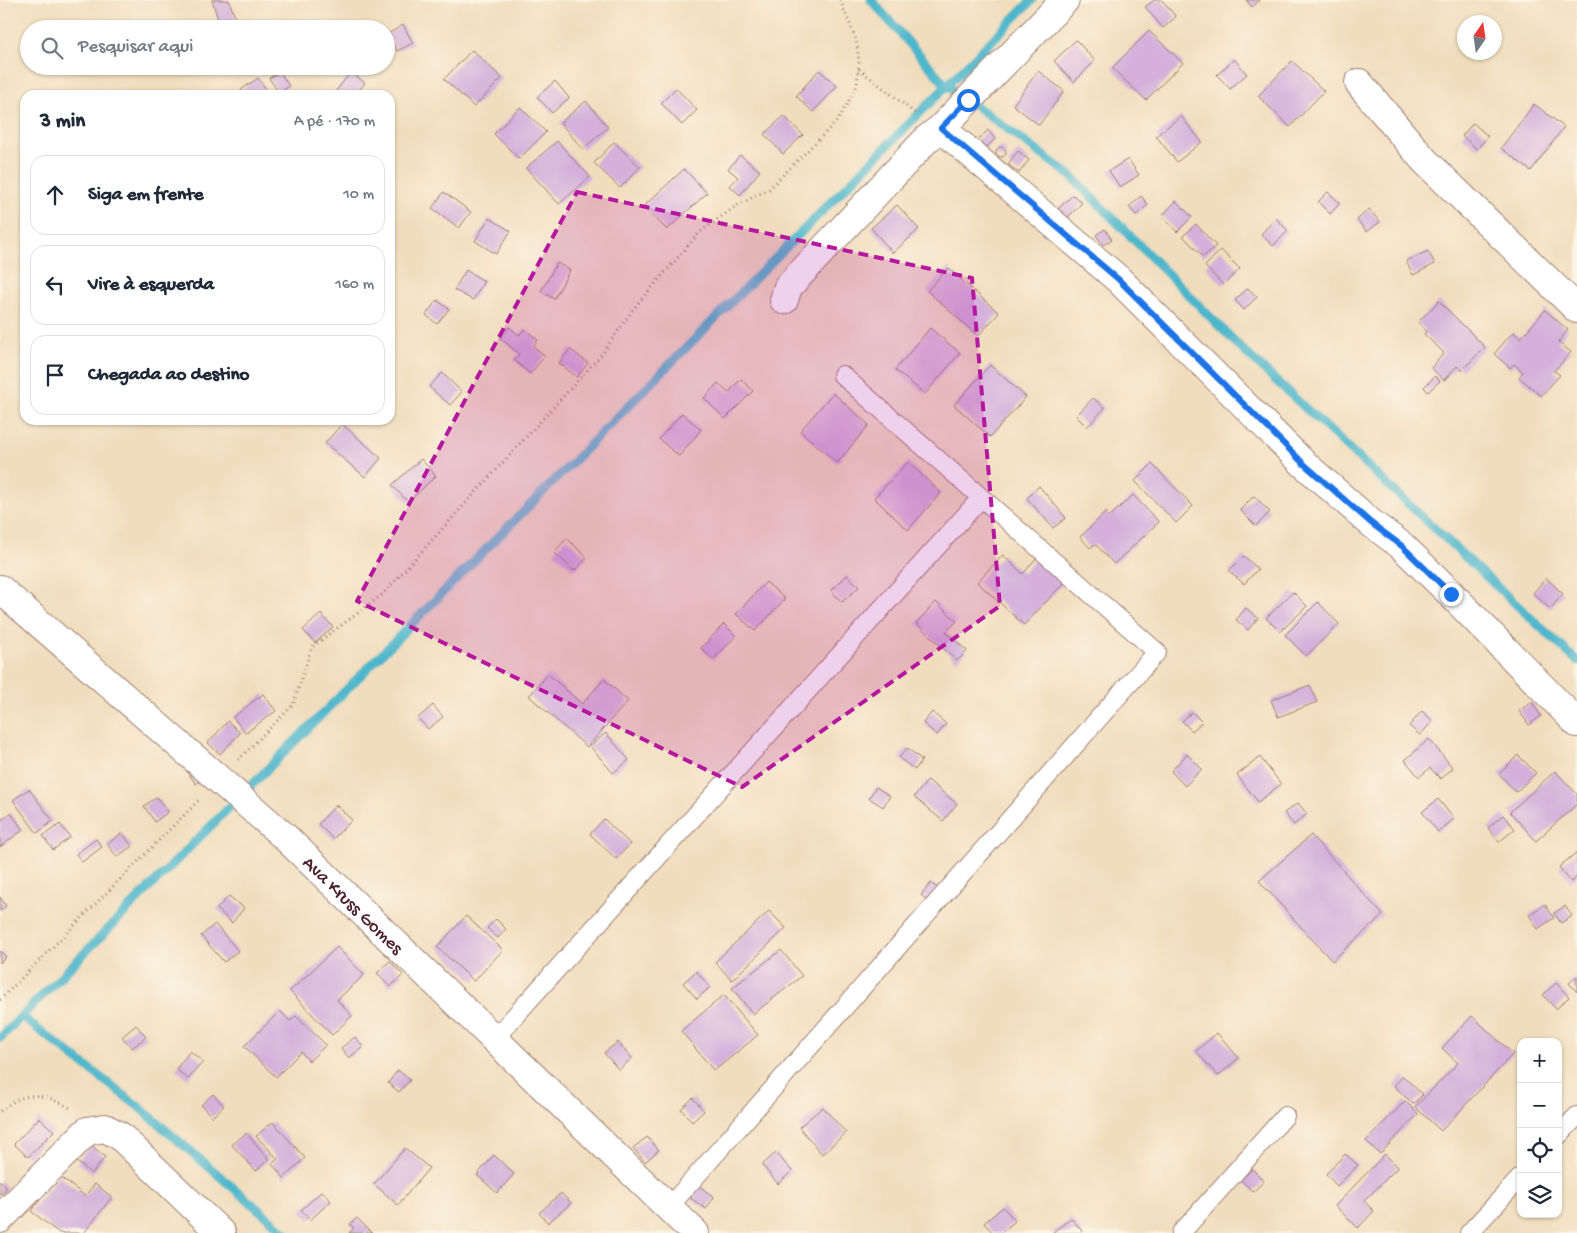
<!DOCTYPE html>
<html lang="pt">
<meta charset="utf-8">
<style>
body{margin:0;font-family:"Gochi Hand",sans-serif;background:#f6f6f7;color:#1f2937}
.controls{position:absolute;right:15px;bottom:15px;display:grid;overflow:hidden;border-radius:10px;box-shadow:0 1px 4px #0004}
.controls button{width:45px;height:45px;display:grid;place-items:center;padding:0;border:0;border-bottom:1px solid #e0e1e3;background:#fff;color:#1f2937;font:25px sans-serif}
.compass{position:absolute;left:1457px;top:15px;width:45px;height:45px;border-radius:50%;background:#fff;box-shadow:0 1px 4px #0004;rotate:13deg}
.stop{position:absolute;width:15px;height:15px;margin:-11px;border:4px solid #1a73e8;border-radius:50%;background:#fff}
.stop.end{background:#1a73e8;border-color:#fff;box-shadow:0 1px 5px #0008}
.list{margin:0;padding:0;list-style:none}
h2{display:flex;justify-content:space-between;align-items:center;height:65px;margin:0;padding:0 20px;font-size:21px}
h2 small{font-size:16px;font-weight:400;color:#747a83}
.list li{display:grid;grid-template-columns:32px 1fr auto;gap:15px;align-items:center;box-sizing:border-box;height:80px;margin:0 10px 10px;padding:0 10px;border:1px solid #e0e1e3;border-radius:15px}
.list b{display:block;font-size:19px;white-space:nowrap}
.list em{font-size:16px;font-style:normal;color:#747a83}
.icon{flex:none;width:28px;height:28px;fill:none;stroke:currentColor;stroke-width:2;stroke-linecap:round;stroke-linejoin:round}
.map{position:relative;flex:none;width:1577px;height:1233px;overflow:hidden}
.search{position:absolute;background:#fff;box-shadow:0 1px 4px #0004;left:20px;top:20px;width:375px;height:55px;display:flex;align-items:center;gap:12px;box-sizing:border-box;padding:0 18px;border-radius:28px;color:#747a83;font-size:19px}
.panel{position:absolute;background:#fff;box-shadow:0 1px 4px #0004;left:20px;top:90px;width:375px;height:335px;border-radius:15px}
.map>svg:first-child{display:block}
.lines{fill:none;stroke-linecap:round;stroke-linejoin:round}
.stream{stroke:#4db6cb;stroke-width:9}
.building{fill:#d4b0db}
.service-casing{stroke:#9e7e74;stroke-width:20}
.minor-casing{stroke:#9e7e74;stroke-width:30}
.tertiary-casing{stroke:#9e7e74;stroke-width:30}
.path{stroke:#9e7e74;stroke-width:3;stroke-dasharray:1 4;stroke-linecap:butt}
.service{stroke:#fff;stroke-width:18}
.minor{stroke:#fff;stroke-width:28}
.tertiary{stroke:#fff;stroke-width:28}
.route{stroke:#1a73e8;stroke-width:6}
.marked{fill:#b5179e;fill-opacity:0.2;stroke:#b5179e;stroke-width:4;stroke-dasharray:10 6;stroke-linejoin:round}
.labels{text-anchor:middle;stroke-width:5;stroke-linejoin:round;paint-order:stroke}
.street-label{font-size:19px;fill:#4a1f2b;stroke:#fcf5e5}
</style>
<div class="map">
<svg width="1577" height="1233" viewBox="0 0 1577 1233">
<rect width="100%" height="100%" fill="#fcf5e5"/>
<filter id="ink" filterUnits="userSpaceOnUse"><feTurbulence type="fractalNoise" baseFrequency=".02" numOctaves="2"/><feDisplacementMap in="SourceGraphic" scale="10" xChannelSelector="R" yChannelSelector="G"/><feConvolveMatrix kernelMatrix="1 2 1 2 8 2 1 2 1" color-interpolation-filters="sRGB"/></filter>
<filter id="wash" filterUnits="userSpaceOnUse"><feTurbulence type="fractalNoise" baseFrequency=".0096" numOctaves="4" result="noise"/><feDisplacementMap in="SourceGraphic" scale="20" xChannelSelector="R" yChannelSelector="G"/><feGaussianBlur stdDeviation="1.12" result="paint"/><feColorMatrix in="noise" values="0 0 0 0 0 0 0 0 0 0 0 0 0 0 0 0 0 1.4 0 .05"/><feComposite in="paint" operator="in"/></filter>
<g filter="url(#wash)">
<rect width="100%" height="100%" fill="#f1ddbd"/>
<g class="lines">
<path class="stream" d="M 871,0 L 946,85 L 968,100 L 1071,176 L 1244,351 L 1577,661
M 21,1016 L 139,1107 L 286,1233
M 0,1038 L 1032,0"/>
</g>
<g id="blocks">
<path class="building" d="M 212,0 L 229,0 L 239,29 L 221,29 Z
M 1154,0 L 1162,0 L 1176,17 L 1163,28 L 1145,7 Z
M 1246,0 L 1260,0 L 1252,7 Z
M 347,24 L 348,29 L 331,29 L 331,28 Z
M 403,25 L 413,43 L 397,51 L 388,34 Z
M 1149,31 L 1183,63 L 1146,100 L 1112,68 Z
M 1076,40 L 1095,61 L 1074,82 L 1054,61 Z
M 472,50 L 502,78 L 474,107 L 444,79 Z
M 1234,59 L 1247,74 L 1230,89 L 1217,75 Z
M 1292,61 L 1324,91 L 1290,127 L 1258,96 Z
M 819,70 L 837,86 L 813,112 L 796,96 Z
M 1038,71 L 1064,91 L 1039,125 L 1013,105 Z
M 280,72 L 289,86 L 279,93 L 269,78 Z
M 351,72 L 365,83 L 355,95 L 338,95 L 335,92 Z
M 258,78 L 269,93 L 266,95 L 245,95 L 241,90 Z
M 555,81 L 569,98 L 552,113 L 537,97 Z
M 676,88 L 697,110 L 682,125 L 661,103 Z
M 586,101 L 608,127 L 583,149 L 560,123 Z
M 1534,104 L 1564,127 L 1531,171 L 1501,148 Z
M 520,107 L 546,132 L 519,159 L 494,134 Z
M 784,116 L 803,135 L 783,154 L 764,134 Z
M 1181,116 L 1202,142 L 1177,162 L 1156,136 Z
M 1473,123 L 1488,136 L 1477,149 L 1462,136 Z
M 988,130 L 995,139 L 984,150 L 976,142 Z
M 557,141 L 590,177 L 559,204 L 526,168 Z
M 614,142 L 640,167 L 620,188 L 594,163 Z
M996 152a5 5 0 1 1 10 0a5 5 0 1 1-10 0Z
M 1018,151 L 1029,160 L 1019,173 L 1008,164 Z
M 740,155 L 760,171 L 740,195 L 730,186 L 738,177 L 728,169 Z
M 1128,159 L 1139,175 L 1120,187 L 1109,171 Z
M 684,169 L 707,193 L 667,230 L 644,206 Z
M 444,192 L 471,212 L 459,228 L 432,208 Z
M 1328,192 L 1340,203 L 1330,214 L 1318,202 Z
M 1073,195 L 1082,203 L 1067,218 L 1058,209 Z
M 1141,196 L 1148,205 L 1136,215 L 1129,207 Z
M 1176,201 L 1192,217 L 1177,232 L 1162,216 Z
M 897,205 L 919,229 L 893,253 L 871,228 Z
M 1369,209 L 1380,222 L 1367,232 L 1357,220 Z
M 489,218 L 511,231 L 496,254 L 475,241 Z
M 1276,218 L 1288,231 L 1273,246 L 1261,234 Z
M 1196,224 L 1216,246 L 1203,257 L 1183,236 Z
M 1105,229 L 1112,240 L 1103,245 L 1096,235 Z
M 1221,250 L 1240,269 L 1223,285 L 1205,266 Z
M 1428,251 L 1435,264 L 1413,275 L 1406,261 Z
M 557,263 L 570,270 L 554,299 L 541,291 Z
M 948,268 L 999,313 L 978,336 L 927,291 Z
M 466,270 L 484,281 L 473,300 L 454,290 Z
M 1248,288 L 1257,297 L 1244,310 L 1235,300 Z
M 437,300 L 449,309 L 437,324 L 426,315 Z
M 1439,301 L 1485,347 L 1462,370 L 1457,366 L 1444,380 L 1431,368 L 1444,353 L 1424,334 L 1426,331 L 1418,322 Z
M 1545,310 L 1568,330 L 1558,342 L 1571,352 L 1554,371 L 1560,375 L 1541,396 L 1519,377 L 1523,372 L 1514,364 L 1510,368 L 1494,354 L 1513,332 L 1521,338 Z
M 509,327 L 519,335 L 525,329 L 538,340 L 533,346 L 545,356 L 530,374 L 514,360 L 519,354 L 500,338 Z
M 930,328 L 960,353 L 925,394 L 895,370 Z
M 570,349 L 588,363 L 577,377 L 559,363 Z
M 990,365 L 1026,397 L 990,437 L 954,405 Z
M 442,373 L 462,392 L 450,405 L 429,387 Z
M 1435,376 L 1440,381 L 1428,392 L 1424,387 Z
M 741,379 L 753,391 L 725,419 L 704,398 L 718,383 L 728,393 Z
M 833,393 L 869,425 L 837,463 L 800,431 Z
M 1093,398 L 1105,408 L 1087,427 L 1076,416 Z
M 682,413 L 701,430 L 679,456 L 659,439 Z
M 342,424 L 381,458 L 365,477 L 325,443 Z
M 421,459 L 436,476 L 408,502 L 392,485 Z
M 908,462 L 941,493 L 908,530 L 874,498 Z
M 1152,464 L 1193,506 L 1176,523 L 1135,481 Z
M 1039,486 L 1066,518 L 1053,528 L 1027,498 Z
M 1133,495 L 1159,522 L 1114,564 L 1095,544 L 1090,548 L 1080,537 L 1106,512 L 1109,517 Z
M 1254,496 L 1270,512 L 1256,526 L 1240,510 Z
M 567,538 L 587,558 L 574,571 L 554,552 Z
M 1003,555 L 1023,574 L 1037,557 L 1064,583 L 1024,625 L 977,582 Z
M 1244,556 L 1258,569 L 1244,584 L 1229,571 Z
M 847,575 L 859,587 L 842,602 L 831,591 Z
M 1546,578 L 1563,594 L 1550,609 L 1533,593 Z
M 766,582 L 785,599 L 755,631 L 736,614 Z
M 1293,592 L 1307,606 L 1280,632 L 1266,618 Z
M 936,602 L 957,621 L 946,632 L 967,651 L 957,661 L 916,623 Z
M 1318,602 L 1339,624 L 1306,656 L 1285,635 Z
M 1246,608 L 1258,618 L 1248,630 L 1236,620 Z
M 321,614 L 333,627 L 315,643 L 303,630 Z
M 724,624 L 736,636 L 713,660 L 701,648 Z
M 548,674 L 582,704 L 604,679 L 628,701 L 587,747 L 529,696 Z
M 1310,685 L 1317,702 L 1278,717 L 1271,700 Z
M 263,694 L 276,711 L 245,733 L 233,717 Z
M 1532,702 L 1541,716 L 1529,725 L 1519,711 Z
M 433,705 L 443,717 L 428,729 L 418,718 Z
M 1422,711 L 1433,721 L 1420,735 L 1409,726 Z
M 932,712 L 946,724 L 937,735 L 923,723 Z
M 1192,712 L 1202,722 L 1192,731 L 1182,721 Z
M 228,721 L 240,733 L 220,754 L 208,743 Z
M 606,733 L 629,760 L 613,773 L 590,746 Z
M 1429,739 L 1453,768 L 1441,779 L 1430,768 L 1419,777 L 1405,760 Z
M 907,748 L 922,760 L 915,770 L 899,758 Z
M 1187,754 L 1202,769 L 1185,786 L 1171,771 Z
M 1518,755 L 1536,773 L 1516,792 L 1499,774 Z
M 1260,757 L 1281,784 L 1258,802 L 1237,775 Z
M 183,766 L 203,778 L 196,784 Z
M 1555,771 L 1577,794 L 1577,804 L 1536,841 L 1510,812 Z
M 928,780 L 957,804 L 943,821 L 914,797 Z
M 876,787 L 890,796 L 883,807 L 869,798 Z
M 29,789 L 53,821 L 37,833 L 13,800 Z
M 157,797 L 168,812 L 155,822 L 144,806 Z
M 1438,799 L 1454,819 L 1438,832 L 1422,812 Z
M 1298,803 L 1307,814 L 1294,825 L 1284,813 Z
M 336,805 L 352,820 L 333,839 L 318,824 Z
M 11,813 L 23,830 L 0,847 L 0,821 Z
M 1503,815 L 1515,829 L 1499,842 L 1488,828 Z
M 604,819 L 630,844 L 616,859 L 590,834 Z
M 60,824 L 70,837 L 53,850 L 43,836 Z
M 122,833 L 132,846 L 117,857 L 107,844 Z
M 1311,835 L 1383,915 L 1332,961 L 1259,881 Z
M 96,839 L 102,847 L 82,862 L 76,854 Z
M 1577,852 L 1577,877 L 1571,882 L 1559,867 Z
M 931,883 L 939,889 L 930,902 L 921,895 Z
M 229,896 L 244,908 L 232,923 L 217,909 Z
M 0,897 L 6,906 L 0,911 Z
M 1545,904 L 1554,918 L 1538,929 L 1529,915 Z
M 1565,906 L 1572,916 L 1561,923 L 1554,913 Z
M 769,911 L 786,928 L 732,980 L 715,962 Z
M 466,916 L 503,950 L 474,981 L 437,947 Z
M 496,919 L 506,929 L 498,938 L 487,928 Z
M 215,924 L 238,951 L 224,962 L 201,936 Z
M 337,947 L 364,975 L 337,1000 L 352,1016 L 332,1035 L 290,991 Z
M 781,950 L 802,976 L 753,1014 L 732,988 Z
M 0,951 L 6,957 L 0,963 Z
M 390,961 L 403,975 L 390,987 L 377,973 Z
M 696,971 L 710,987 L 697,999 L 683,983 Z
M 1577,976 L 1577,992 L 1569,983 Z
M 1556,983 L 1569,997 L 1556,1009 L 1543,995 Z
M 724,995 L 758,1035 L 714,1071 L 681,1031 Z
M 280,1011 L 290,1021 L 296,1016 L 326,1045 L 309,1061 L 301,1052 L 276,1077 L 244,1046 Z
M 1472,1016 L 1513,1054 L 1441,1131 L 1415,1107 L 1458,1063 L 1442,1048 Z
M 136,1025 L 146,1037 L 132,1048 L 122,1037 Z
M 1217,1033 L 1239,1058 L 1218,1076 L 1196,1051 Z
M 355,1037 L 363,1047 L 349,1058 L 341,1048 Z
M 618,1042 L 632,1058 L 619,1070 L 604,1053 Z
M 190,1051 L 203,1062 L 188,1079 L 176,1069 Z
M 398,1070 L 410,1080 L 399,1092 L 388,1083 Z
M 1403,1076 L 1423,1095 L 1413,1104 L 1394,1086 Z
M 213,1094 L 224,1106 L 212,1117 L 201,1105 Z
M 693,1098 L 704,1111 L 692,1122 L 681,1109 Z
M 1405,1101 L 1418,1114 L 1380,1154 L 1366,1141 Z
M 823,1107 L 846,1133 L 822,1154 L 799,1127 Z
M 39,1118 L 54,1131 L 28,1157 L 14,1144 Z
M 273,1122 L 305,1158 L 284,1178 L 272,1164 L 278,1159 L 256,1136 Z
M 246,1133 L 269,1159 L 256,1171 L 232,1145 Z
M 647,1137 L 659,1150 L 645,1162 L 633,1148 Z
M 91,1145 L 105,1157 L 92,1174 L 77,1162 Z
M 405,1148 L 429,1168 L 398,1205 L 374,1184 Z
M 776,1153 L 792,1171 L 778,1184 L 762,1165 Z
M 1345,1154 L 1358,1165 L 1337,1186 L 1326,1174 Z
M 1385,1154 L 1398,1167 L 1364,1201 L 1374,1211 L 1358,1228 L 1335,1206 Z
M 494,1155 L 514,1174 L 497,1193 L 477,1175 Z
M 1252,1169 L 1264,1181 L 1253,1192 L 1241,1180 Z
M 59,1176 L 85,1196 L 95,1184 L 112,1197 L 84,1233 L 59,1233 L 31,1211 Z
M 0,1180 L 7,1188 L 0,1195 Z
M 695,1183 L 714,1197 L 706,1209 L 686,1195 Z
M 322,1191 L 331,1201 L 310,1220 L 301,1210 Z
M 561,1193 L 571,1203 L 548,1223 L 539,1213 Z
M 1003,1207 L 1015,1221 L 1001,1233 L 993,1233 L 984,1223 Z
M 357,1218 L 372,1233 L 349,1233 L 354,1228 L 350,1224 Z
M 1071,1218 L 1082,1231 L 1080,1233 L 1052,1233 Z"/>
</g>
</g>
<g filter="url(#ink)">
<use href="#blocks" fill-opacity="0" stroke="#9e7e74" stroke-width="1"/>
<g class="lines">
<defs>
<path id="service" d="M 494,1039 L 981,498
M 1558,1136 L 1577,1116
M 668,1208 L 1157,652 L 842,375
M 1181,1233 L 1285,1116
M 1469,1233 L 1521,1177"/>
<path id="minor" d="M 1359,83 L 1424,160 L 1577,309
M 941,128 L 1118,279 L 1304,464 L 1371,523 L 1402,546 L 1451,594 L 1577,723
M 784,300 L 788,287 L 927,139 L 941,128 L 1065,0
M 0,1219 L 87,1131 L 105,1128 L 120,1136 L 221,1233"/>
<g id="tertiary">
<path id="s1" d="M 0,589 L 285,837 L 695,1233"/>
</g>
</defs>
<use href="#service" class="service-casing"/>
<use href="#minor" class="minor-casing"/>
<use href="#tertiary" class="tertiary-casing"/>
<path class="path" d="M 859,69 L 915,113
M 238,760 L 293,705 L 312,647 L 382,595 L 602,354 L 634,308 L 700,232 L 736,206 L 769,189 L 838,120 L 857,86 L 859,61 L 856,39 L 840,0
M 0,1000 L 199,800
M 0,1111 C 27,1089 43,1093 72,1109"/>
<use href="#service" class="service"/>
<use href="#minor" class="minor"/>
<use href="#tertiary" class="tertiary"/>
</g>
</g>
<g class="lines" filter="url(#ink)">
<path class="route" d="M 968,100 L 941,128 L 1118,279 L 1304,464 L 1371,523 L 1402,546 L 1451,594"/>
</g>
<path class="marked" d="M 577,192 L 972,278 L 1000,606 L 742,787 L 357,601 Z"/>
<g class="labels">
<g class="street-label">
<text dy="7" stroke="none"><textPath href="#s1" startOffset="474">Ava Kruss Gomes</textPath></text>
</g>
</g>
</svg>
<div class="controls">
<button>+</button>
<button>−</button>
<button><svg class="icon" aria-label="locate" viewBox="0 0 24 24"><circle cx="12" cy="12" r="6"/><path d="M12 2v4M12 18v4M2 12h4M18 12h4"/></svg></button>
<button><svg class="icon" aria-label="layers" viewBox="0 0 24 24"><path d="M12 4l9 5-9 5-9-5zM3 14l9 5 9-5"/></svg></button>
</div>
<svg class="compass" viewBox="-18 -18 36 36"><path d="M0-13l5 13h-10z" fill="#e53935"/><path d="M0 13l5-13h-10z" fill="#747a83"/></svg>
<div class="stop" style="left:968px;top:100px"></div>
<div class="stop end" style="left:1451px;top:594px"></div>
<div class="search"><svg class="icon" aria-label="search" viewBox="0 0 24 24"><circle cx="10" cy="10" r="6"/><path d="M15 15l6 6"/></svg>Pesquisar aqui</div>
<section class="panel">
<h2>3 min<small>A pé · 170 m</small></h2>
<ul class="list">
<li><svg class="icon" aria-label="ahead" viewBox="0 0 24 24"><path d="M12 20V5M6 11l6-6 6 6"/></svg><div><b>Siga em frente</b></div><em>10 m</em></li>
<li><svg class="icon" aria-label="left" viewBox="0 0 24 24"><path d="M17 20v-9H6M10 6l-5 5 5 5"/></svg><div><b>Vire à esquerda</b></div><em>160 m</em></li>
<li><svg class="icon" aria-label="arrive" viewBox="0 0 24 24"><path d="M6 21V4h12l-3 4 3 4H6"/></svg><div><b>Chegada ao destino</b></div></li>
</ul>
</section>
</div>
